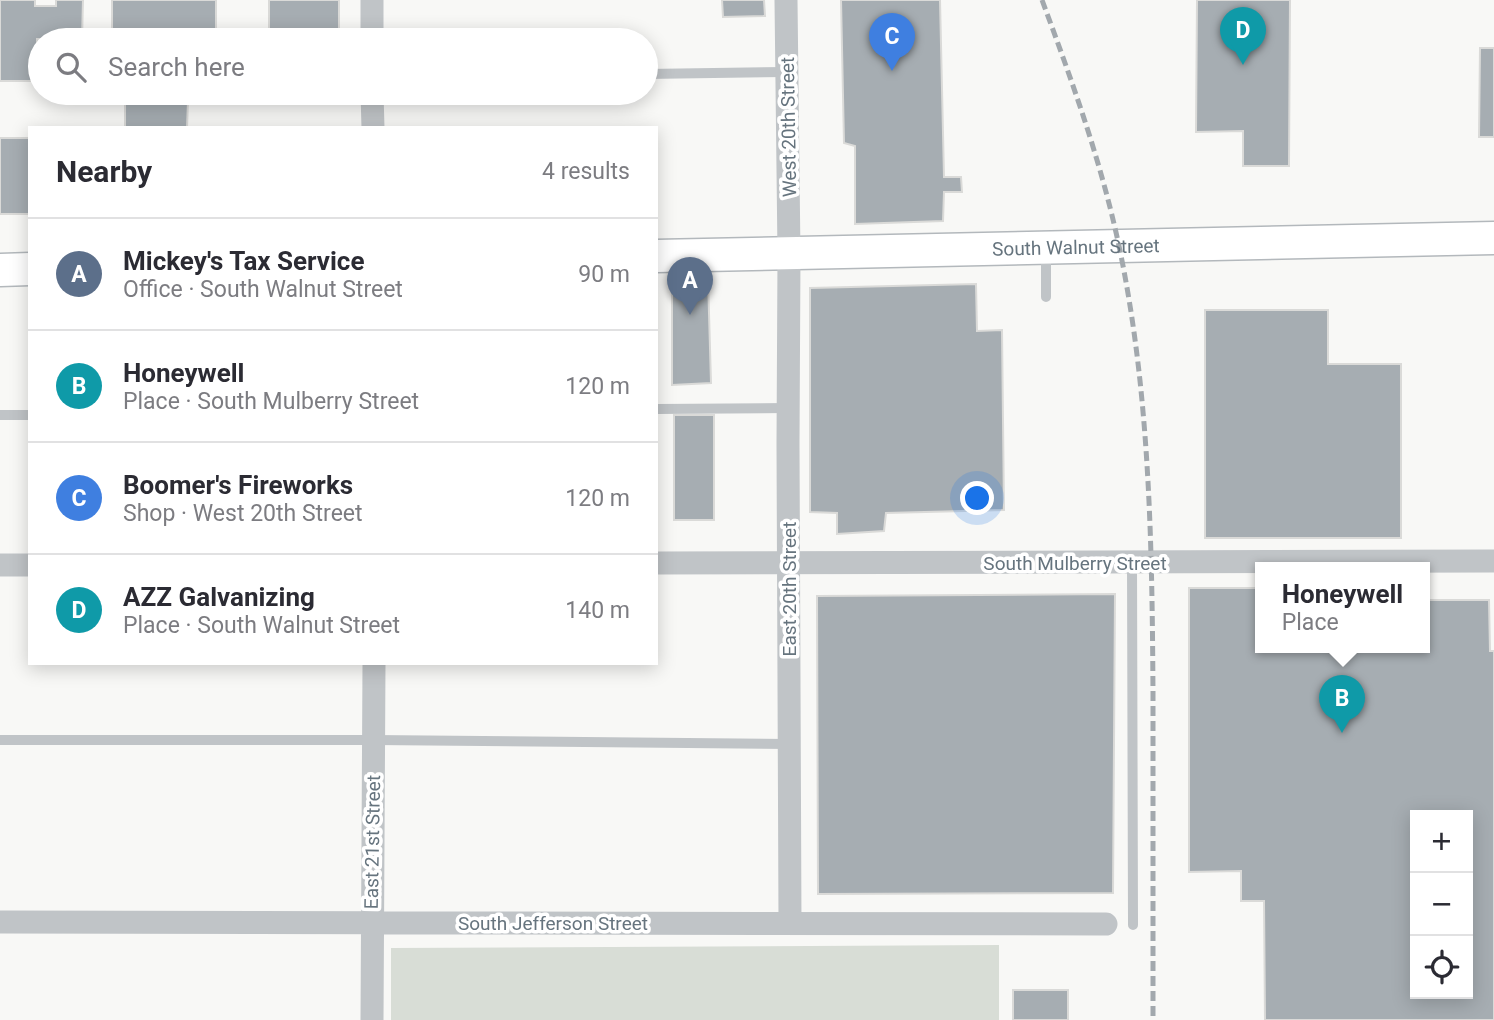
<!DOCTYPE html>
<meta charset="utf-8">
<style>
body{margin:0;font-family:Roboto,sans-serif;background:#f2f2f3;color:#2b2b33}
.controls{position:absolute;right:21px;bottom:21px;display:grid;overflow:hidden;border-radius:0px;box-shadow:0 4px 18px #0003}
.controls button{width:63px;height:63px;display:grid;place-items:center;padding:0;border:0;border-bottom:2px solid #e1e1e2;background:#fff;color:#2b2b33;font:35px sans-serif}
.you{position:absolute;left:978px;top:499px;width:24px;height:24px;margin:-18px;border:5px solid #fff;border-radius:50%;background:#1a73e8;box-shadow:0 0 0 10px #1a73e833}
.badge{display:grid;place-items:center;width:46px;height:46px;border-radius:50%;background:#d05c3e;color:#fff;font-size:23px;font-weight:700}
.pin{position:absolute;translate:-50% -58px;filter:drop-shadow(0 2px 4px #0008)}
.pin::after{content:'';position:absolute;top:37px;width:24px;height:21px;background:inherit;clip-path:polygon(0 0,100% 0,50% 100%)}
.popup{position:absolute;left:1255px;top:562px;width:175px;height:91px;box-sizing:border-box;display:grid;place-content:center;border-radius:0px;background:#fff;filter:drop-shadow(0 2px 5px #0005);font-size:23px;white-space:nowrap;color:#7c7c81}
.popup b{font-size:26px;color:#2b2b33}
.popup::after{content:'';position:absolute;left:50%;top:100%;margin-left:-14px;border:14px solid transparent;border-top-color:#fff}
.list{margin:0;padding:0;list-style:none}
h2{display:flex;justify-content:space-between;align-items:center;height:91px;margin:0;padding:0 28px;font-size:30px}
h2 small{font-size:23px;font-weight:400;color:#7c7c81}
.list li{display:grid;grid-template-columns:46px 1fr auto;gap:21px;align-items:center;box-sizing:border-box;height:112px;padding:0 28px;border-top:2px solid #e1e1e2}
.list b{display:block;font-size:26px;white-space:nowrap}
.list p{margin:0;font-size:23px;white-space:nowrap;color:#7c7c81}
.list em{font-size:23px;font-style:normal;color:#7c7c81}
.icon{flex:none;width:38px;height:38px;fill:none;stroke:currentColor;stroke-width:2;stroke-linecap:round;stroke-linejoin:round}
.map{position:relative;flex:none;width:1494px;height:1020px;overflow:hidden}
.search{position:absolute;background:#fff;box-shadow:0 4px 18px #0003;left:28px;top:28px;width:630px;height:77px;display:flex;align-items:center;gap:18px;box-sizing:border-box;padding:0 24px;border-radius:38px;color:#7c7c81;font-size:26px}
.panel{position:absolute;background:#fff;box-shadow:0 4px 18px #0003;left:28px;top:126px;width:630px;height:539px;border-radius:0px}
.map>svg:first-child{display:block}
.green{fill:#d8ddd6}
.building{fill:#a6adb2;stroke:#dadad8;stroke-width:2;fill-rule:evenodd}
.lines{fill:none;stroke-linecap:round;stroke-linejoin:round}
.secondary-casing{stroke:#b3b8bc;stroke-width:35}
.lane{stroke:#c0c4c7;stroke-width:10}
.street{stroke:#c0c4c7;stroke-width:23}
.secondary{stroke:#fff;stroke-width:32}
.rail{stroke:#a2a8ad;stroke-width:5;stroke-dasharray:10 5;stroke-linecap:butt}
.labels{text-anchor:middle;stroke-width:7;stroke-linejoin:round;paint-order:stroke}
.street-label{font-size:19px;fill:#66747e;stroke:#fff}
</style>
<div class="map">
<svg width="1494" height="1020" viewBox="0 0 1494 1020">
<rect width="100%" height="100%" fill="#f8f8f6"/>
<path class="green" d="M 999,945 L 999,1020 L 391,1020 L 391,948 Z"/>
<path class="building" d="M 0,0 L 35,0 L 35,6 L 56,6 L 56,0 L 83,0 L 82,39 L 37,39 L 37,81 L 0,81 Z
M 112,0 L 216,0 L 216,40 L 112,40 Z
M 269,0 L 339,0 L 339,40 L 269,40 Z
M 722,0 L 764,0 L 765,16 L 723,17 Z
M 841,0 L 940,0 L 944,177 L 961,177 L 962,192 L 944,192 L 943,221 L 855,224 L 855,146 L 844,143 Z
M 1197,0 L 1290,0 L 1289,166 L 1243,166 L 1243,131 L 1196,132 Z
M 1480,48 L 1494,48 L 1494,137 L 1479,137 Z
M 125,101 L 188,101 L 187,128 L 125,128 Z
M 0,138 L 30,138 L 30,214 L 0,214 Z
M 708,278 L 711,383 L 672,385 L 672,279 Z
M 976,284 L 977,331 L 1002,330 L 1004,510 L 886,513 L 884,531 L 837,534 L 837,513 L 810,512 L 810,288 Z
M 1205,310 L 1328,310 L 1328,364 L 1401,364 L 1401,538 L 1205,538 Z
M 674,415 L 714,415 L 714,520 L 674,520 Z
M 1189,588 L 1260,588 L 1260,647 L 1424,647 L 1424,600 L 1489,600 L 1490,651 L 1494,651 L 1494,1020 L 1265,1020 L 1264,901 L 1241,901 L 1241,871 L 1189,872 ZM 1415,815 L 1468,815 L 1468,994 L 1415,994 Z
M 1115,594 L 1113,893 L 818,894 L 817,596 Z
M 1013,990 L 1068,990 L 1068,1020 L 1013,1020 Z"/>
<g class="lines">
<defs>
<g id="secondary">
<path id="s1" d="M 656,256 L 1494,238"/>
<path d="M 0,270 L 30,269"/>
</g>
</defs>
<use href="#secondary" class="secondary-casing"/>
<path class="lane" d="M 646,74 L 787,72
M 1046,250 L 1046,297
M 656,409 L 788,408
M 0,415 L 30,415
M 1132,563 L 1133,925
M 0,740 L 374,740 L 789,744"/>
<path class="street" d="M 372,0 L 372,40
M 786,0 L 789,255 L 788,443 L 790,923
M 372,93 L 373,128
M 656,563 L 1494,561
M 0,565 L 30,565
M 0,922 L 1106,924
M 372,1020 L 374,663"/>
<use href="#secondary" class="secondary"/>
<path class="rail" d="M 1042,0 C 1072,81 1101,161 1119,246 C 1150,393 1152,544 1153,693 C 1153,802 1153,911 1153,1020"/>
</g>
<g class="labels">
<g class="street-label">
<text transform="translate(788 127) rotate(-91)" y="7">West 20th Street</text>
<text dy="7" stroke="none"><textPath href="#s1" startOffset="420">South Walnut Street</textPath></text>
<text x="1075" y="570">South Mulberry Street</text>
<text transform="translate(789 589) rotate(-90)" y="7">East 20th Street</text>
<text transform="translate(372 842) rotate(-89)" y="7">East 21st Street</text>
<text x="553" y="930">South Jefferson Street</text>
</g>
</g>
</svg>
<div class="controls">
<button>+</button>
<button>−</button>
<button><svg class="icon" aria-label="locate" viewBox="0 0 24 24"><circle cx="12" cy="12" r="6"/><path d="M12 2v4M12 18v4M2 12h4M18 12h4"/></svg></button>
</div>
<div class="you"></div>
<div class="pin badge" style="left:690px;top:315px;background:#5c6f8a">A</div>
<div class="pin badge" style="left:1342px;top:733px;background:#0f9aa8">B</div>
<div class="popup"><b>Honeywell</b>Place</div>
<div class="pin badge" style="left:892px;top:71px;background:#3f7fe0">C</div>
<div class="pin badge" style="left:1243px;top:65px;background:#0f9aa8">D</div>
<div class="search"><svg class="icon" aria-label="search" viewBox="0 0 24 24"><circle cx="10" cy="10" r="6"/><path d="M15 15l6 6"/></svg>Search here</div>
<section class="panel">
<h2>Nearby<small>4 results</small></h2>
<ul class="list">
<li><span class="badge" style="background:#5c6f8a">A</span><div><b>Mickey's Tax Service</b><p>Office · South Walnut Street</p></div><em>90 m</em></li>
<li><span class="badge" style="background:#0f9aa8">B</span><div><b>Honeywell</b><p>Place · South Mulberry Street</p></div><em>120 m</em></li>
<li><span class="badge" style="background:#3f7fe0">C</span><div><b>Boomer's Fireworks</b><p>Shop · West 20th Street</p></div><em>120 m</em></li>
<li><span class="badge" style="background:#0f9aa8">D</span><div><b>AZZ Galvanizing</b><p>Place · South Walnut Street</p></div><em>140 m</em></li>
</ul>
</section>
</div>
